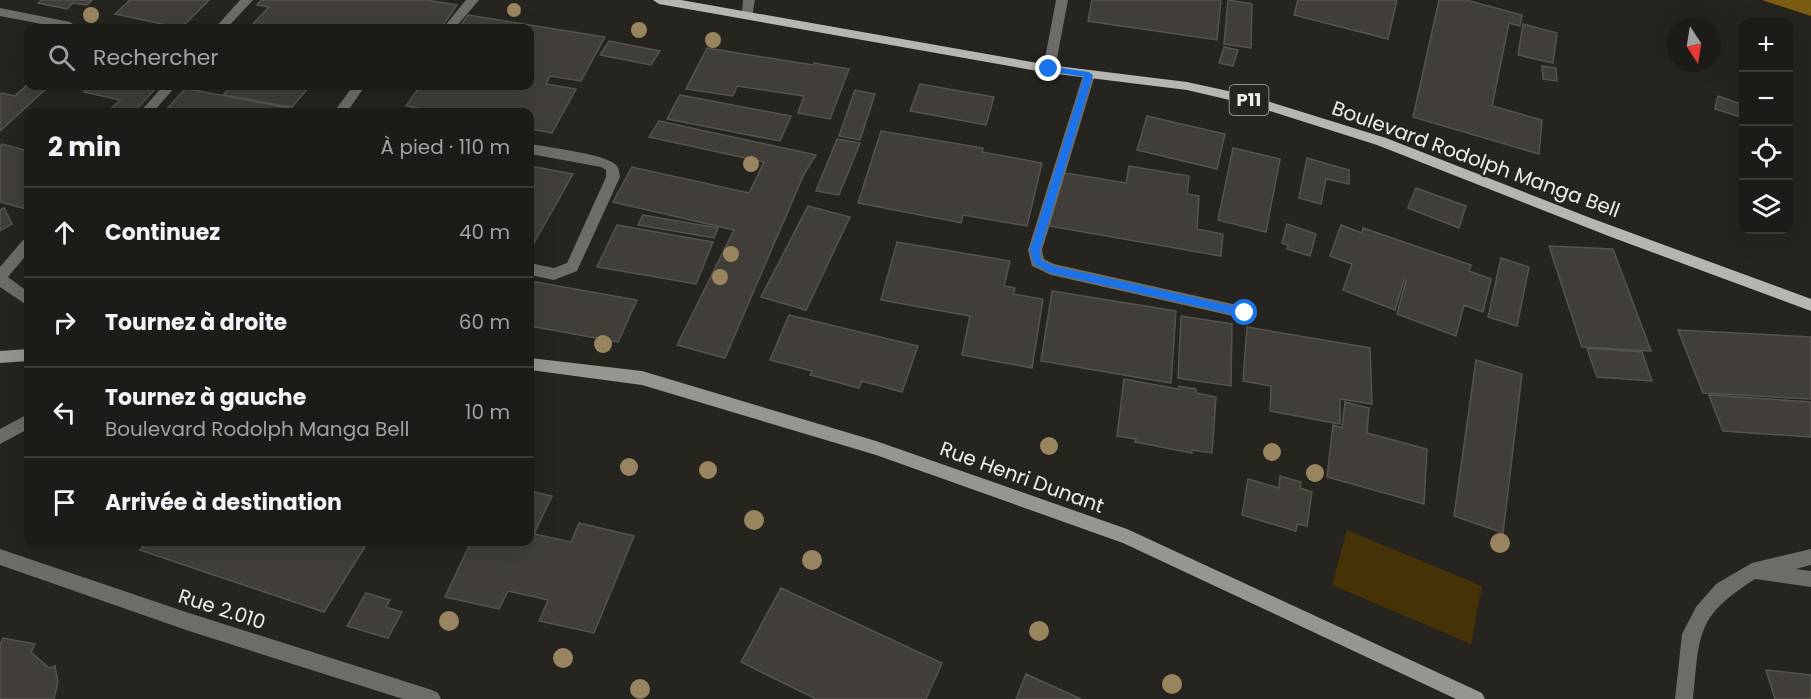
<!DOCTYPE html>
<html lang="fr">
<meta charset="utf-8">
<style>
body{margin:0;font-family:Poppins,sans-serif;background:#252420;color:#f1f3f6}
.controls{position:absolute;right:18px;top:18px;display:grid;overflow:hidden;border-radius:12px;box-shadow:0 6px 24px #0002}
.controls button{width:54px;height:54px;display:grid;place-items:center;padding:0;border:0;border-bottom:2px solid #3a3936;background:#1c1b17;color:#f1f3f6;font:30px sans-serif}
.compass{position:absolute;left:1667px;top:18px;width:54px;height:54px;border-radius:50%;background:#1c1b17;box-shadow:0 6px 24px #0002;rotate:168deg}
.stop{position:absolute;width:18px;height:18px;margin:-14px;border:4px solid #1a73e8;border-radius:50%;background:#fff}
.stop.end{background:#1a73e8;border-color:#fff;box-shadow:0 2px 6px #0008}
.list{margin:0;padding:0;list-style:none}
h2{display:flex;justify-content:space-between;align-items:center;height:78px;margin:0;padding:0 24px;font-size:26px}
h2 small{font-size:20px;font-weight:400;color:#a0a1a1}
.list li{display:grid;grid-template-columns:39px 1fr auto;gap:18px;align-items:center;box-sizing:border-box;height:90px;padding:0 24px;border-top:2px solid #3a3936}
.list b{display:block;font-size:22px;white-space:nowrap}
.list p{margin:0;font-size:20px;white-space:nowrap;color:#a0a1a1}
.list em{font-size:20px;font-style:normal;color:#a0a1a1}
.icon{flex:none;width:33px;height:33px;fill:none;stroke:currentColor;stroke-width:2;stroke-linecap:round;stroke-linejoin:round}
.map{position:relative;flex:none;width:1811px;height:699px;overflow:hidden}
.search{position:absolute;background:#1c1b17;box-shadow:0 6px 24px #0002;left:24px;top:24px;width:510px;height:66px;display:flex;align-items:center;gap:15px;box-sizing:border-box;padding:0 21px;border-radius:12px;color:#a0a1a1;font-size:22px}
.panel{position:absolute;background:#1c1b17;box-shadow:0 6px 24px #0002;left:24px;top:108px;width:510px;height:438px;border-radius:12px}
.map>svg:first-child{display:block}
.green{fill:#453206}
.water{fill:#7c5c12}
.building{fill:#413e39;stroke:#55534d;stroke-width:1.5}
.lines{fill:none;stroke-linecap:round;stroke-linejoin:round}
.service{fill:#6d6c69;fill-rule:evenodd}
.minor{fill:#6d6c69;fill-rule:evenodd}
.secondary{fill:#979591;fill-rule:evenodd}
.primary{fill:#b7b5af;fill-rule:evenodd}
.tree{fill:#988560}
.route{fill:#1a73e8}
.labels{text-anchor:middle;stroke-width:4.5;stroke-linejoin:round;paint-order:stroke}
.shield{fill:#26241f;stroke:#b3b1ad;stroke-width:1.5}
.shield-label{font-size:18px;font-weight:bold;fill:#efedea}
.street-label{font-size:20px;fill:#efedea;stroke:#26241f}
</style>
<div class="map">
<svg width="1811" height="699" viewBox="0 0 1811 699">
<rect width="100%" height="100%" fill="#26241f"/>
<path class="green" d="M 1347,530 L 1482,586 L 1471,644 L 1332,585 Z"/>
<path class="water" d="M 1762,0 L 1811,0 L 1811,16 Z"/>
<path class="building" d="M 42,0 L 92,0 L 87,5 L 73,3 L 67,9 L 38,3 Z
M 130,0 L 209,0 L 181,28 L 115,14 Z
M 261,0 L 426,0 L 457,5 L 441,28 L 249,28 L 269,7 L 257,5 Z
M 1092,0 L 1221,0 L 1217,40 L 1088,21 Z
M 1228,0 L 1252,4 L 1251,48 L 1224,44 Z
M 1298,0 L 1397,0 L 1388,39 L 1294,15 Z
M 1439,0 L 1466,0 L 1522,15 L 1520,26 L 1509,23 L 1492,106 L 1542,120 L 1539,154 L 1413,117 Z
M 468,15 L 605,37 L 581,81 L 550,76 L 546,84 L 576,89 L 552,133 L 530,129 L 530,112 L 440,112 L 406,106 L 420,86 L 530,86 L 530,28 L 459,28 Z
M 1523,24 L 1557,33 L 1553,63 L 1518,55 Z
M 609,41 L 660,51 L 651,65 L 600,55 Z
M 1224,47 L 1238,50 L 1233,66 L 1219,63 Z
M 707,48 L 813,65 L 814,63 L 849,69 L 830,119 L 798,113 L 804,96 L 737,86 L 733,96 L 686,89 Z
M 1542,66 L 1556,68 L 1557,81 L 1543,79 Z
M 28,84 L 49,86 L 0,131 L 0,95 L 2,93 L 15,96 Z
M 920,84 L 994,97 L 986,125 L 910,111 Z
M 90,86 L 149,86 L 157,87 L 134,112 L 108,112 L 120,100 L 84,92 Z
M 231,86 L 310,86 L 292,107 L 223,95 Z
M 185,89 L 188,89 L 294,109 L 291,112 L 164,112 Z
M 855,90 L 875,94 L 860,140 L 839,136 Z
M 680,95 L 791,116 L 780,141 L 667,119 Z
M 1718,96 L 1744,105 L 1744,118 L 1715,109 Z
M 1147,116 L 1225,134 L 1217,169 L 1137,150 Z
M 659,121 L 816,155 L 804,174 L 725,358 L 677,345 L 734,230 L 613,202 L 632,167 L 749,193 L 764,162 L 649,137 Z
M 881,131 L 983,148 L 982,152 L 1042,163 L 1027,226 L 963,215 L 961,223 L 858,203 Z
M 837,139 L 860,143 L 839,195 L 816,191 Z
M 2,144 L 28,151 L 28,207 L 26,209 L 0,202 L 0,147 Z
M 1233,148 L 1280,159 L 1266,232 L 1218,220 Z
M 1307,158 L 1349,170 L 1349,184 L 1326,179 L 1321,204 L 1299,198 Z
M 530,166 L 573,174 L 531,248 L 530,248 Z
M 1129,166 L 1189,176 L 1187,194 L 1199,196 L 1197,229 L 1223,234 L 1221,256 L 1049,226 L 1060,172 L 1126,183 Z
M 1416,188 L 1466,206 L 1459,228 L 1408,208 Z
M 808,206 L 850,217 L 806,310 L 761,297 Z
M 4,208 L 12,224 L 0,231 L 0,210 Z
M 643,215 L 718,228 L 714,238 L 638,225 Z
M 1287,224 L 1316,234 L 1310,256 L 1287,249 L 1288,245 L 1282,243 Z
M 617,225 L 713,242 L 696,284 L 597,267 Z
M 1341,225 L 1362,233 L 1363,228 L 1471,265 L 1469,271 L 1491,279 L 1483,312 L 1464,305 L 1456,336 L 1397,314 L 1406,281 L 1404,280 L 1395,310 L 1343,290 L 1352,264 L 1330,256 Z
M 897,242 L 1010,261 L 1004,286 L 1015,288 L 1013,294 L 1043,299 L 1032,368 L 962,355 L 970,316 L 881,300 Z
M 1549,246 L 1613,249 L 1651,351 L 1582,347 Z
M 1501,258 L 1529,267 L 1517,326 L 1488,317 Z
M 530,281 L 637,300 L 618,342 L 530,326 Z
M 1052,291 L 1176,311 L 1171,383 L 1041,361 Z
M 789,315 L 918,346 L 902,392 L 862,381 L 859,388 L 810,375 L 812,371 L 770,360 Z
M 1181,316 L 1232,324 L 1231,386 L 1178,378 Z
M 1247,327 L 1370,348 L 1372,404 L 1340,399 L 1340,424 L 1270,411 L 1271,386 L 1243,381 Z
M 1678,330 L 1811,337 L 1811,399 L 1703,393 Z
M 1587,348 L 1642,352 L 1652,381 L 1597,377 Z
M 1476,360 L 1522,374 L 1503,533 L 1454,516 Z
M 1124,379 L 1178,389 L 1179,386 L 1196,389 L 1196,393 L 1216,397 L 1212,453 L 1192,450 L 1192,453 L 1135,442 L 1136,439 L 1117,436 Z
M 1709,395 L 1811,402 L 1811,437 L 1723,431 Z
M 1345,402 L 1369,408 L 1367,433 L 1427,449 L 1424,504 L 1327,477 L 1333,425 L 1342,428 Z
M 1280,476 L 1301,482 L 1300,488 L 1312,492 L 1307,526 L 1297,524 L 1296,531 L 1242,515 L 1248,479 L 1279,488 Z
M 530,491 L 552,496 L 534,534 L 571,542 L 579,523 L 634,536 L 594,633 L 539,621 L 548,600 L 508,591 L 499,609 L 445,597 L 471,542 L 530,542 Z
M 146,542 L 368,542 L 324,612 L 140,550 Z
M 781,588 L 942,663 L 926,699 L 816,699 L 741,662 Z
M 366,593 L 390,600 L 386,607 L 402,612 L 388,638 L 347,626 Z
M 3,638 L 35,644 L 31,652 L 49,668 L 55,666 L 58,682 L 54,699 L 0,699 L 0,645 Z
M 1766,670 L 1811,675 L 1811,699 L 1775,699 Z
M 1026,674 L 1081,699 L 1016,699 Z"/>
<g class="lines">
<path class="service" d="M 466,0 L 479,0 L 455,28 L 443,28 Z
M 1089,71 L 1095,75 L 1042,250 L 1044,259 L 1054,264 L 1246,307 L 1251,309 L 1253,313 L 1251,317 L 1246,319 L 1051,275 L 1032,266 L 1028,250 L 1083,75 Z
M 353,86 L 365,86 L 347,112 L 334,112 Z
M 530,144 C 547,147 604,154 615,164 C 619,167 619,172 620,177 L 577,271 L 554,280 L 530,275 L 530,263 L 554,268 L 567,263 L 606,177 L 606,170 L 601,167 L 530,154 Z
M 28,414 L 28,429 L 0,444 L 0,429 Z"/>
<path class="minor" d="M 240,0 L 253,0 L 227,28 L 215,28 Z
M 743,0 L 755,0 L 752,17 L 748,18 L 742,14 Z
M 1056,0 L 1068,0 L 1055,69 L 1049,73 L 1043,69 Z
M 0,8 L 70,22 L 76,26 L 74,28 L 62,28 L 0,16 Z
M 163,86 L 176,86 L 153,112 L 140,112 Z
M 28,238 L 28,253 L 8,277 L 28,292 L 28,306 L 0,287 L 0,267 L 23,240 Z
M 0,549 L 189,613 L 432,690 L 438,693 L 441,699 L 403,699 L 189,631 L 0,565 Z
M 1811,549 L 1811,565 L 1796,569 L 1811,571 L 1811,587 L 1755,579 C 1695,617 1700,634 1693,699 L 1675,699 L 1682,634 L 1696,607 L 1716,584 L 1752,563 Z"/>
<path class="secondary" d="M 28,349 L 28,361 L 0,363 L 0,351 Z
M 530,358 L 642,371 L 876,441 L 1127,529 L 1482,693 L 1485,699 L 1456,699 L 1123,543 L 876,455 L 642,385 L 530,370 Z"/>
<path class="primary" d="M 653,0 L 681,0 L 1049,65 L 1187,82 L 1251,96 L 1386,138 L 1588,217 L 1811,299 L 1811,311 L 1611,237 L 1377,145 L 1251,105 L 1187,90 L 1049,73 L 659,4 Z"/>
</g>
<g class="tree">
<circle cx="514" cy="10" r="7"/>
<circle cx="91" cy="15" r="8"/>
<circle cx="639" cy="30" r="8"/>
<circle cx="713" cy="40" r="8"/>
<circle cx="751" cy="164" r="8"/>
<circle cx="731" cy="254" r="8"/>
<circle cx="720" cy="277" r="8"/>
<circle cx="603" cy="344" r="9"/>
<circle cx="1049" cy="446" r="9"/>
<circle cx="1272" cy="452" r="9"/>
<circle cx="629" cy="467" r="9"/>
<circle cx="708" cy="470" r="9"/>
<circle cx="1315" cy="473" r="9"/>
<circle cx="754" cy="520" r="10"/>
<circle cx="1500" cy="543" r="10"/>
<circle cx="812" cy="560" r="10"/>
<circle cx="449" cy="621" r="10"/>
<circle cx="1039" cy="631" r="10"/>
<circle cx="563" cy="658" r="10"/>
<circle cx="1172" cy="684" r="10"/>
<circle cx="640" cy="689" r="10"/>
</g>
<path class="route" d="M 1049,66 L 1089,72 L 1093,75 L 1040,250 L 1041,260 L 1053,266 L 1245,309 L 1250,313 L 1249,316 L 1245,317 L 1051,273 L 1034,264 L 1030,250 L 1084,77 L 1047,71 L 1047,67 Z"/>
<g class="labels">
<rect class="shield" x="1229.5" y="85" width="39" height="30" rx="4.5"/>
<g class="shield-label">
<text x="1249" y="106">P11</text>
</g>
<g class="street-label">
<text transform="translate(1476 159) rotate(20)" y="7">Boulevard Rodolph Manga Bell</text>
<text transform="translate(1022 477) rotate(20)" y="7">Rue Henri Dunant</text>
<text transform="translate(222 609) rotate(18)" y="7">Rue 2.010</text>
</g>
</g>
</svg>
<div class="controls">
<button>+</button>
<button>−</button>
<button><svg class="icon" aria-label="locate" viewBox="0 0 24 24"><circle cx="12" cy="12" r="6"/><path d="M12 2v4M12 18v4M2 12h4M18 12h4"/></svg></button>
<button><svg class="icon" aria-label="layers" viewBox="0 0 24 24"><path d="M12 4l9 5-9 5-9-5zM3 14l9 5 9-5"/></svg></button>
</div>
<svg class="compass" viewBox="-18 -18 36 36"><path d="M0-13l5 13h-10z" fill="#e53935"/><path d="M0 13l5-13h-10z" fill="#a0a1a1"/></svg>
<div class="stop" style="left:1245px;top:313px"></div>
<div class="stop end" style="left:1049px;top:69px"></div>
<div class="search"><svg class="icon" aria-label="search" viewBox="0 0 24 24"><circle cx="10" cy="10" r="6"/><path d="M15 15l6 6"/></svg>Rechercher</div>
<section class="panel">
<h2>2 min<small>À pied · 110 m</small></h2>
<ul class="list">
<li><svg class="icon" aria-label="ahead" viewBox="0 0 24 24"><path d="M12 20V5M6 11l6-6 6 6"/></svg><div><b>Continuez</b></div><em>40 m</em></li>
<li><svg class="icon" aria-label="right" viewBox="0 0 24 24"><path d="M7 20v-9h11M14 6l5 5-5 5"/></svg><div><b>Tournez à droite</b></div><em>60 m</em></li>
<li><svg class="icon" aria-label="left" viewBox="0 0 24 24"><path d="M17 20v-9H6M10 6l-5 5 5 5"/></svg><div><b>Tournez à gauche</b><p>Boulevard Rodolph Manga Bell</p></div><em>10 m</em></li>
<li><svg class="icon" aria-label="arrive" viewBox="0 0 24 24"><path d="M6 21V4h12l-3 4 3 4H6"/></svg><div><b>Arrivée à destination</b></div></li>
</ul>
</section>
</div>
